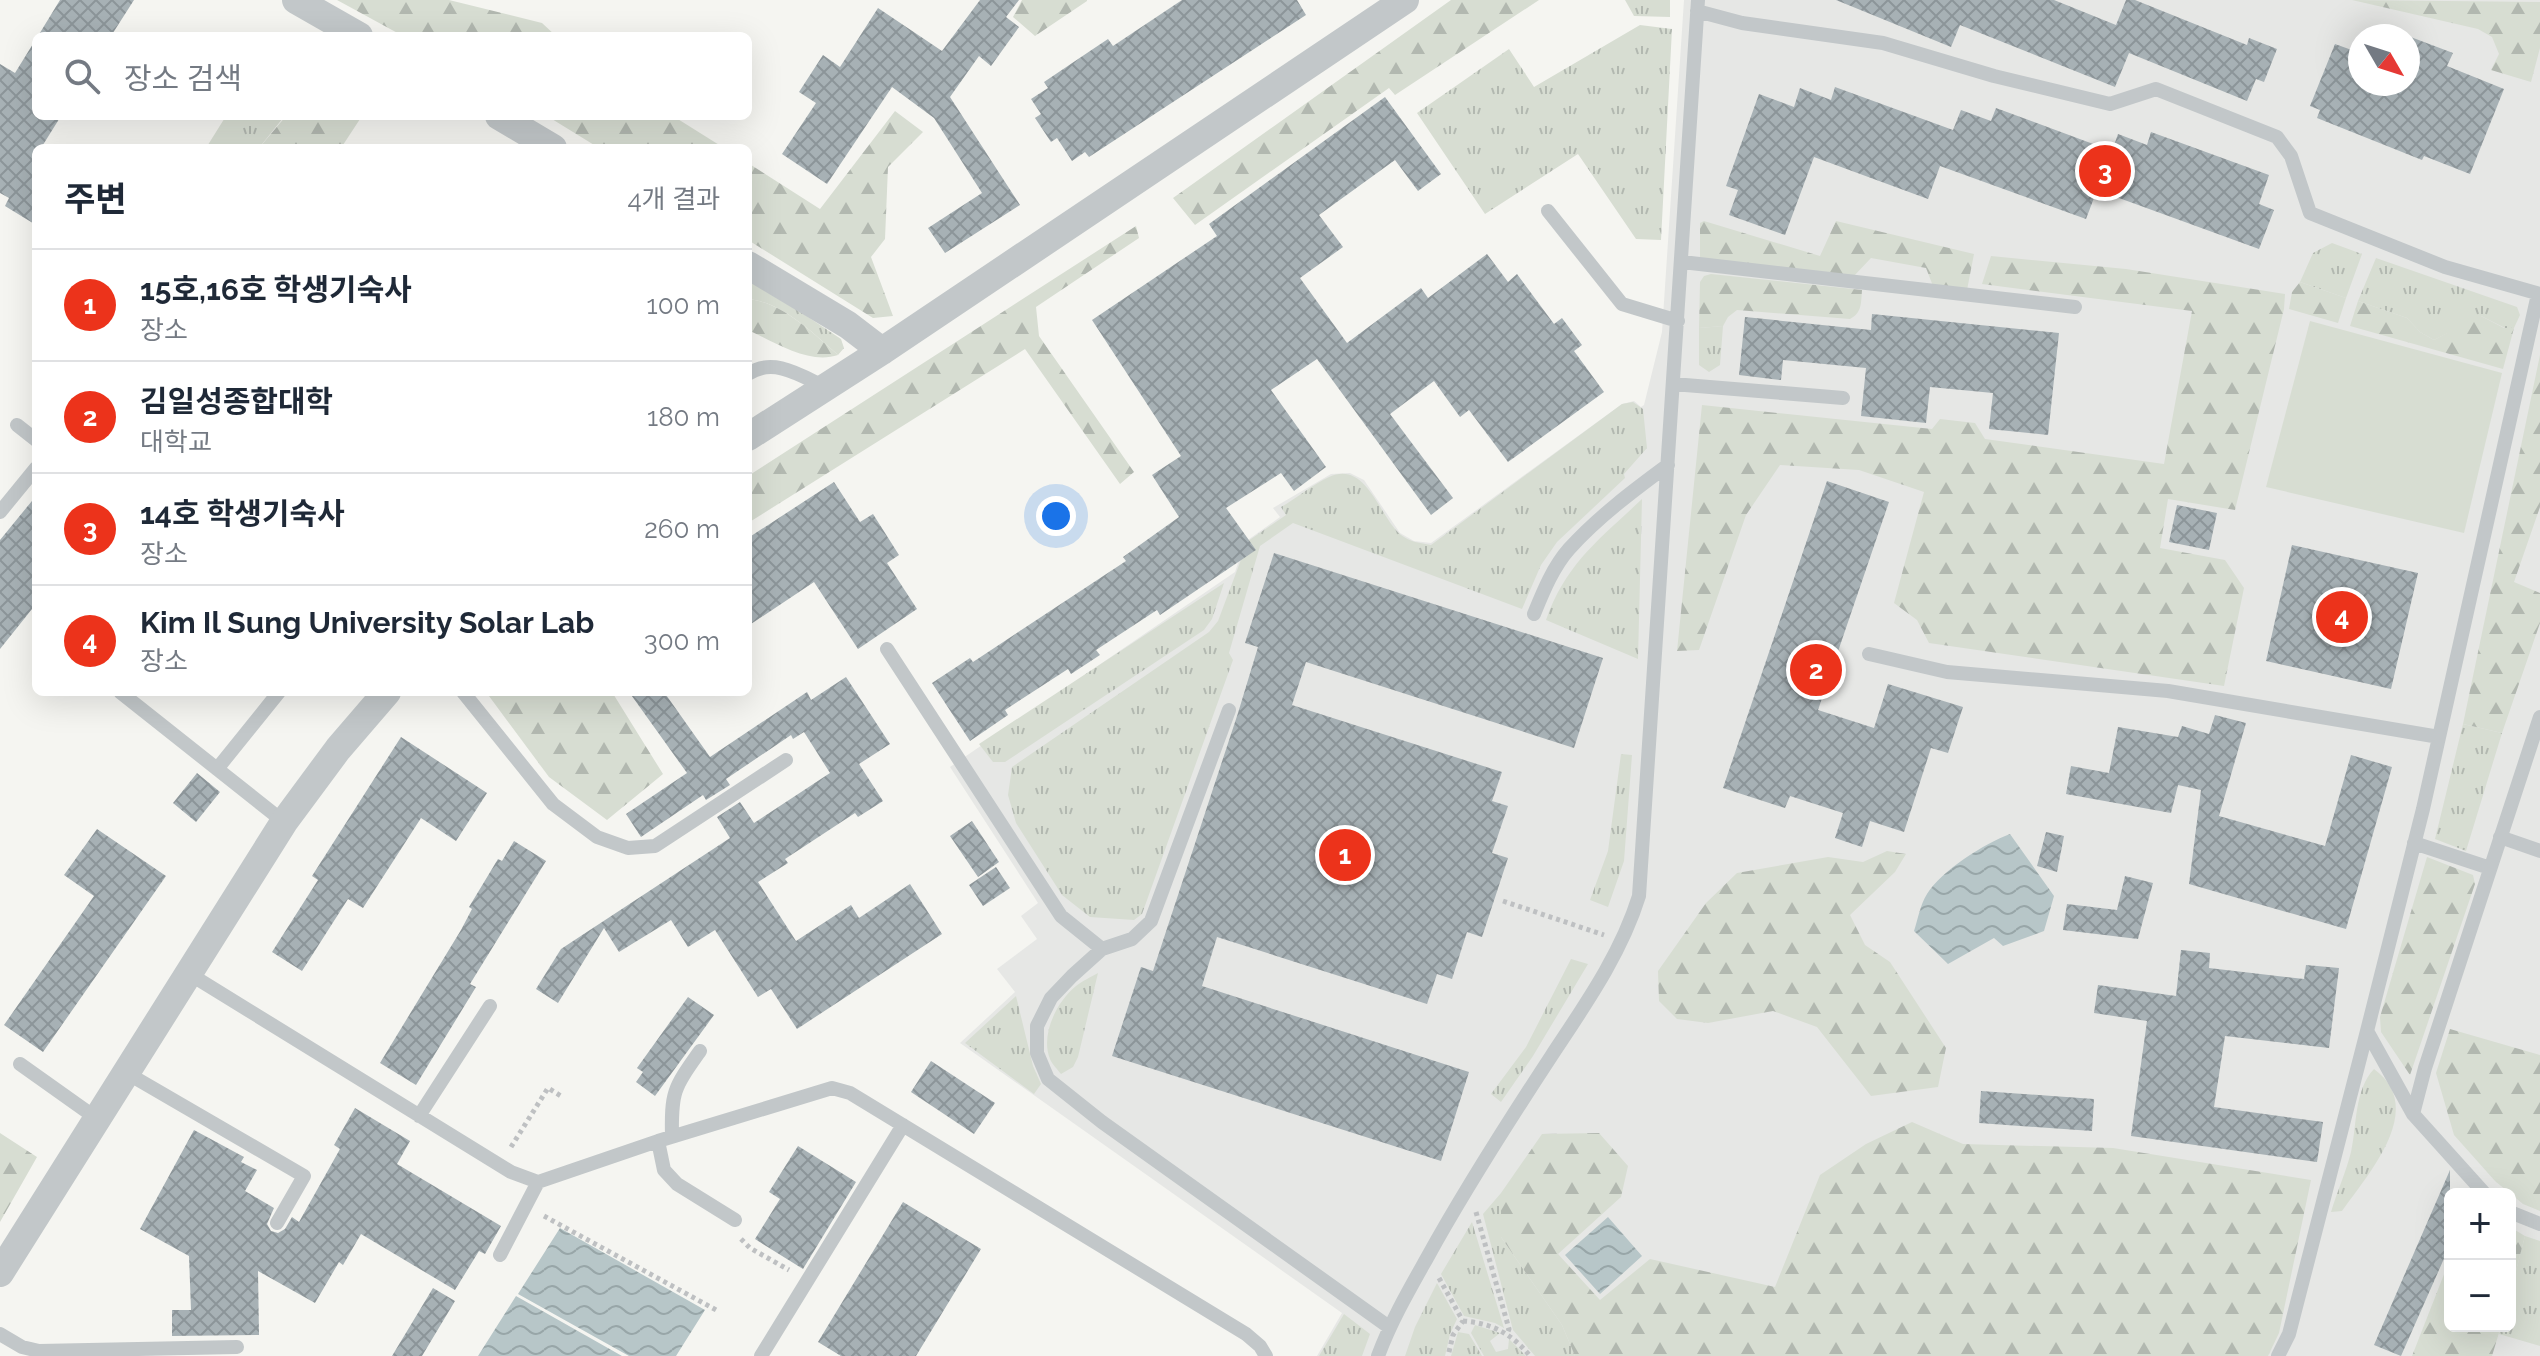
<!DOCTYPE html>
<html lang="ko">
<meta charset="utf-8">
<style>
body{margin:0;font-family:Raleway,"Noto Sans KR",sans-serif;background:#f6f6f7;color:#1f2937}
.controls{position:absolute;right:24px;bottom:24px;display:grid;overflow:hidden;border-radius:12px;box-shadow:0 8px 32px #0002}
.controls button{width:72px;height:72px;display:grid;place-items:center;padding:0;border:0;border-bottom:2px solid #e0e1e3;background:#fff;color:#1f2937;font:40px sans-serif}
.compass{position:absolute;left:2348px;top:24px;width:72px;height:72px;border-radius:50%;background:#fff;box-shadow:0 8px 32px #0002;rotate:129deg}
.you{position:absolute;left:1056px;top:516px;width:28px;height:28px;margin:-20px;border:6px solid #fff;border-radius:50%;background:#1a73e8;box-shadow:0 0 0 12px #1a73e833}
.badge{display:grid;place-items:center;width:52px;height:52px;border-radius:50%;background:#ec331b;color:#fff;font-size:26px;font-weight:700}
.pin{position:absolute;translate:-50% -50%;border:4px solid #fff;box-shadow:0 2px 8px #0006}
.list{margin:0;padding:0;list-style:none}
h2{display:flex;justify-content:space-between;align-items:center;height:104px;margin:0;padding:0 32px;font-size:34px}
h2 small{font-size:26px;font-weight:400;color:#747a83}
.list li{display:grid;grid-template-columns:52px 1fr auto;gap:24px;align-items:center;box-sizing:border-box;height:112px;padding:0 32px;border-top:2px solid #e0e1e3}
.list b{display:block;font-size:30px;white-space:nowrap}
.list p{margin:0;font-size:26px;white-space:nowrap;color:#747a83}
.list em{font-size:26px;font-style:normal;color:#747a83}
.icon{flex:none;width:44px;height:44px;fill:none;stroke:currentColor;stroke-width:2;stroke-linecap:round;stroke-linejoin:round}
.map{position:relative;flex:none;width:2540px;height:1356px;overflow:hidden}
.search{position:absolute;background:#fff;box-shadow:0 8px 32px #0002;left:32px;top:32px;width:720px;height:88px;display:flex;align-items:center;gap:20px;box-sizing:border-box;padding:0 28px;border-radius:12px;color:#747a83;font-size:30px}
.panel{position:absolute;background:#fff;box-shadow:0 8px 32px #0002;left:32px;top:144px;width:720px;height:552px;border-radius:12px}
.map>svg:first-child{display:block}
.built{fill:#e6e7e5;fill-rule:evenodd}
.grass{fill:url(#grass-tufts)}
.forest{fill:url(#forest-firs)}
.pitch{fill:#d7ddd2}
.water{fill:url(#water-waves)}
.building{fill:url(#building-cross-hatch)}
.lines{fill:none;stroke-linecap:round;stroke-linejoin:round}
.path{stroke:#bec0c2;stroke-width:5;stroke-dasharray:4 4;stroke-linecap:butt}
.service{stroke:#c2c7c9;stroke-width:14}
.minor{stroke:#c2c7c9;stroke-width:28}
</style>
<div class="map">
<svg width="2540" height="1356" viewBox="0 0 2540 1356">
<defs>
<pattern id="grass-tufts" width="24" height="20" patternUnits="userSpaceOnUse" patternTransform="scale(2)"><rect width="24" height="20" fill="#d7ddd2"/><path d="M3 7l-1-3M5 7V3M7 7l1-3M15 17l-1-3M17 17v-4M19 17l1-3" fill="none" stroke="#b2b8b0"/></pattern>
<pattern id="forest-firs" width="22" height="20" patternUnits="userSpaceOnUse" patternTransform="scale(2)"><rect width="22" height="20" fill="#d7ddd2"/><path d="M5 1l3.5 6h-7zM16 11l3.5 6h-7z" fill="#b2b8b0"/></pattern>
<pattern id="water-waves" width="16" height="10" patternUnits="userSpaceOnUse" patternTransform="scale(2)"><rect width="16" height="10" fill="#b7c6c8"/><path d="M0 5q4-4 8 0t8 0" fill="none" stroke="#98a6a8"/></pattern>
<pattern id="building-cross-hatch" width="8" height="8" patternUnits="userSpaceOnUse" patternTransform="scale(2)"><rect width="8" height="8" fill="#a7b1b5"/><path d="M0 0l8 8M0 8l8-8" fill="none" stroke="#8c9599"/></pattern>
</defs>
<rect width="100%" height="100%" fill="#f5f5f1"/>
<path class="built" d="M 1684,0 L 2540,0 L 2540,1356 L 1317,1356 L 1342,1313 L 960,1043 L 1015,992 L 997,969 L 1037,939 L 1021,916 L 1038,903 L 950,767 L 1235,572 L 1245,542 L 1280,517 L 1273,508 L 1331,474 L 1350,473 L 1364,480 L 1400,533 L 1414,541 L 1431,543 L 1622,404 L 1634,401 L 1641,407 L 1644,405 L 1662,332 ZM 2360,36 L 2408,36 L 2408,84 L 2360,84 ZM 2450,1194 L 2510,1194 L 2510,1326 L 2450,1326 Z"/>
<path class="grass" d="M 1625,0 L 1670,0 L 1670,17 L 1634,16 Z
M 1640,25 L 1672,29 L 1661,240 L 1636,239 L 1578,154 L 1485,214 L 1417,113 L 1509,49 L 1534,87 Z
M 226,116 L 279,116 L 283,118 L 259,148 L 206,148 Z
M 2332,243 L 2362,254 L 2346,298 L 2300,282 L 2313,253 Z
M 2376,258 L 2517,307 L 2520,315 L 2514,328 L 2505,328 L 2481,316 L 2434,340 L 2420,332 L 2407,318 L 2358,301 Z
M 748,277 L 841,339 L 844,348 L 838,355 C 813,333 782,302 748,299 Z
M 1723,326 L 1720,365 L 1709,372 L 1699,365 L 1699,328 Z
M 1633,402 L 1643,409 L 1647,448 L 1624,474 L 1625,478 L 1557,542 L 1541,565 L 1522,609 L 1293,523 L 1260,546 L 1229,653 L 1233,660 L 1142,914 L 1134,920 L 1090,917 L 1062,895 L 1016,823 L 1008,795 L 1012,767 L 1209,632 L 1218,621 L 1248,541 L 1286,515 L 1281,507 C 1297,498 1313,484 1329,477 C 1367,460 1379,517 1401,535 C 1410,542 1420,543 1431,545 L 1622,404 Z
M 1642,499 L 1638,659 L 1546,620 C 1566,563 1600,539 1642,499 Z
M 1224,583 L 1212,619 L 1204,630 L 1005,762 L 993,762 L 979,744 Z
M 2463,724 L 2502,733 L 2466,851 L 2435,839 Z
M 1621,754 L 1632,755 L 1624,861 L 1608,907 L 1590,900 L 1608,851 Z
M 1571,959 L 1588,964 L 1533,1056 L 1501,1102 L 1491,1094 L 1526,1047 Z
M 1098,973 L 1078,1057 L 1073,1067 L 1061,1074 C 1058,1070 1052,1064 1050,1059 C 1040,1035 1057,1001 1076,986 C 1082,981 1091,977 1098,973 Z
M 1016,996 L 1033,1066 L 1041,1084 L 1034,1094 L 965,1043 Z
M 2374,1069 C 2428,1108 2368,1174 2342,1211 L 2331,1212 C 2337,1192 2346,1172 2351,1152 C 2357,1126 2354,1090 2374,1069 Z
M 1501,1193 L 1501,1237 L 1562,1325 L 1575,1356 L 1535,1356 L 1513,1330 L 1483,1214 Z
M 1472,1222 L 1504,1328 L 1495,1323 L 1464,1316 L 1441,1274 Z
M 2525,1236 L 2540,1241 L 2540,1346 L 2499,1334 L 2501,1326 L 2510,1326 L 2510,1294 Z
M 1437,1283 L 1457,1319 L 1450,1334 L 1445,1356 L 1405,1356 L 1415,1327 Z
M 1344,1314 L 1370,1334 L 1362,1356 L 1319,1356 Z
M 1475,1325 L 1500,1333 L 1490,1341 L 1496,1352 L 1508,1349 L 1509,1339 L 1526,1356 L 1484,1356 L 1471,1333 Z
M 1458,1332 L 1469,1334 L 1482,1356 L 1451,1356 Z"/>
<path class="forest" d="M 337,0 L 449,0 L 542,23 L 556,36 L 403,36 Z
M 1022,0 L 1087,0 L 1087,1 L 1035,36 L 1013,17 Z
M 1451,0 L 1539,0 L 1395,95 L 1389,88 L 1195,225 L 1173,198 Z
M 2352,0 L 2540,2 L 2540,48 L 2531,82 L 2491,70 L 2499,54 L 2492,37 L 2478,29 Z
M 895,111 L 923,132 L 888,167 L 885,239 L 871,257 L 893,316 L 873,318 L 748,240 L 748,163 L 820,209 Z
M 286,116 L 362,116 L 341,148 L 259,148 Z
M 547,116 L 673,116 L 724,148 L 599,148 Z
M 1704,221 L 1820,256 L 1836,221 L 1974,254 L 1967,290 L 1933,286 L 1926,268 L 1871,258 L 1853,277 L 1703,260 L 1700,257 L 1700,223 Z
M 1136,226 L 1139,238 L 1036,307 L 1039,336 L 1134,472 L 1120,484 L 1025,349 L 748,523 L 748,476 Z
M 1991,256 L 2126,269 L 2285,294 L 2284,309 L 2235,510 L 2168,499 L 2160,548 L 2225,560 L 2244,588 L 2224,686 L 1929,643 L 1917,620 L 1894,603 L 1924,492 L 1859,470 L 1780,465 L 1746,515 L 1699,650 L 1677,651 L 1702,405 L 1932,429 L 1940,419 L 1975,423 L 1985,439 L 2164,464 L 2192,311 L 1982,284 Z
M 1711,274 L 1862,290 C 1861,303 1862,313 1850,319 L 1737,310 L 1728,317 L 1723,326 L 1699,328 L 1700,282 L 1704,276 Z
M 2300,282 L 2346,298 L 2338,323 L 2289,309 L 2292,292 Z
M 748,299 C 782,302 813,333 838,355 C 809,365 775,342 748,330 Z
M 2358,301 L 2407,318 L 2420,332 L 2434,340 L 2447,333 L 2461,314 L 2481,316 L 2504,328 L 2514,328 L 2503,369 L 2350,326 Z
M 2540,355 L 2540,507 L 2514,582 L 2540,593 L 2540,623 L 2502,733 L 2463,724 Z
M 486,692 L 612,692 L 663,774 L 607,820 L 549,777 Z
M 1887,851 L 1906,854 L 1895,872 L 1850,915 L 1865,945 L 1890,962 L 1946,1048 L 1938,1087 L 1871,1096 L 1817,1027 L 1773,1011 L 1708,1023 L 1677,1019 L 1659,1001 L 1658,971 L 1706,903 L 1737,873 L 1828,857 L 1863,862 Z
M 2427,857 L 2473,875 L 2475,884 L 2410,1075 L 2381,1032 L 2380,1017 Z
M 2450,1029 L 2540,1055 L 2540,1211 L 2523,1204 L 2495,1181 L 2454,1135 L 2436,1073 Z
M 1912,1122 L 1963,1144 L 2113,1148 L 2311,1180 L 2279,1333 L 2268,1356 L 1575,1356 L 1562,1325 L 1501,1237 L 1501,1193 L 1542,1134 L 1599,1133 L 1628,1166 L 1621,1197 L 1558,1254 L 1600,1300 L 1650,1259 L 1775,1287 L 1820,1175 L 1866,1144 Z
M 0,1133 L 37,1157 L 0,1222 Z
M 2510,1227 L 2525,1236 L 2510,1294 Z
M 2450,1259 L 2450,1326 L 2501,1326 L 2492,1356 L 2412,1356 Z"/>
<path class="pitch" d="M 2310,321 L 2502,373 L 2464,533 L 2266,487 Z"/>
<path class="water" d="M 2010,834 L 2054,896 L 2044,931 L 2003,946 L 1994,938 L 1948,964 L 1914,931 C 1918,919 1920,905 1927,894 C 1941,871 1985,843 2010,834 Z
M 1608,1217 L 1642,1256 L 1600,1294 L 1565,1255 Z
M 560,1228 L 705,1310 L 676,1356 L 629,1356 L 518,1294 Z
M 516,1296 L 622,1356 L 478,1356 Z"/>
<path class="building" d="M 60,0 L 134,0 L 111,36 L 38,36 Z
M 980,0 L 1019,0 L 1006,17 L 1019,27 L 991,66 L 979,56 L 950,97 L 1020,205 L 945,253 L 928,228 L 982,193 L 934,118 L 892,87 L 827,184 L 782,154 L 816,103 L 799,92 L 823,55 L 840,67 L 878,8 L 942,51 Z
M 1182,0 L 1297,0 L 1306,15 L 1089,157 L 1085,152 L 1072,161 L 1057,138 L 1051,142 L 1035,118 L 1041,114 L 1031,99 L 1048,88 L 1044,82 L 1093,49 L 1108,39 L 1113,46 Z
M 1836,0 L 2054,0 L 2116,25 L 2126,0 L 2135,0 L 2247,45 L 2249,38 L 2277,49 L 2264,82 L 2256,79 L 2247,101 L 2129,53 L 2115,87 L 1960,25 L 1951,47 Z
M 2408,36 L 2453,53 L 2447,66 L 2504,89 L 2470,174 L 2424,156 L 2422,160 L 2317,118 L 2320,110 L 2310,106 L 2335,44 L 2360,53 L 2360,84 L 2408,84 Z
M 36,39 L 36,116 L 61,116 L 41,148 L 36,148 L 36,225 L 5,206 L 9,198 L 0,193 L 0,64 L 15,73 Z
M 1835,87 L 1953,130 L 1961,110 L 1991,121 L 1996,108 L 2112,151 L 2118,134 L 2147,145 L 2151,132 L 2269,175 L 2259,204 L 2274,210 L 2259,249 L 2097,190 L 2086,219 L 1940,166 L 1928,199 L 1814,157 L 1785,235 L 1729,215 L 1738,190 L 1726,186 L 1759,94 L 1794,107 L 1800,88 L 1831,100 Z
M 1385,97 L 1441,174 L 1418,191 L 1395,160 L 1319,215 L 1343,247 L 1300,278 L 1347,343 L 1421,288 L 1428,298 L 1487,254 L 1508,282 L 1517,274 L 1554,324 L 1562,318 L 1582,345 L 1574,351 L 1604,392 L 1508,462 L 1469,410 L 1460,417 L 1434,381 L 1390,414 L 1453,498 L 1431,515 L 1317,359 L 1271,390 L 1326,467 L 1294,491 L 1281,473 L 1226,508 L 1256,550 L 1160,615 L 1157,610 L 1096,650 L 1100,655 L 1071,674 L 1068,669 L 1005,710 L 1008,715 L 970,741 L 932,683 L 970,658 L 973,662 L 1126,561 L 1123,557 L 1179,517 L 1152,475 L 1181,456 L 1092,320 L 1217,236 L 1209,224 Z
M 1872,314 L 2059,333 L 2048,435 L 1989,429 L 1993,393 L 1930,387 L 1926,423 L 1861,416 L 1866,368 L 1783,360 L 1781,380 L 1739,375 L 1745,317 L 1871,330 Z
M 1827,481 L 1889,502 L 1818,710 L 1874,728 L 1888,684 L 1963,707 L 1948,753 L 1931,748 L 1904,832 L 1870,821 L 1862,847 L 1835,838 L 1843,813 L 1790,796 L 1785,808 L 1723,788 Z
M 834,482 L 860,522 L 873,514 L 899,555 L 887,563 L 917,609 L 858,649 L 814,582 L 748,626 L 748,538 Z
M 36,496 L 36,604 L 0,649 L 0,540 Z
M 2177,505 L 2217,513 L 2209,550 L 2169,542 Z
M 2292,545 L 2418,573 L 2391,689 L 2266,661 Z
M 1274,553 L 1603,658 L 1574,748 L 1306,662 L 1292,705 L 1502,772 L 1492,801 L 1508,806 L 1492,853 L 1508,858 L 1482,937 L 1467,932 L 1452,979 L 1437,974 L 1427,1004 L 1217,937 L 1202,986 L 1469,1072 L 1441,1161 L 1112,1056 L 1141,967 L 1153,971 L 1238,713 L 1258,647 L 1245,643 Z
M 846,677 L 890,744 L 859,764 L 883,801 L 858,817 L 855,813 L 785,859 L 788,863 L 758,882 L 796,941 L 851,905 L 859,918 L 910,884 L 942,934 L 797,1029 L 771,989 L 758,997 L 715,930 L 688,947 L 671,920 L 619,952 L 604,928 L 558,1003 L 536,989 L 561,949 L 730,838 L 717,817 L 740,802 L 754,823 L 830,773 L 804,732 L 793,739 L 791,735 L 726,779 L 730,785 L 706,800 L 703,795 L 641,837 L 626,814 L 687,773 L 629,692 L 664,692 L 710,757 L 807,692 L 811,700 Z
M 2215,715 L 2246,723 L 2219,816 L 2325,846 L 2351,755 L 2392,767 L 2346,929 L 2189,884 L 2201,790 L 2178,785 L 2171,813 L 2066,794 L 2071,766 L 2109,773 L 2118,727 L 2178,737 L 2182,726 L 2209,734 Z
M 401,737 L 487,793 L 456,841 L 421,818 L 363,908 L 348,899 L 302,971 L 272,952 L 318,880 L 312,876 Z
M 197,773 L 220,792 L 196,822 L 173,803 Z
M 972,821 L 999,862 L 978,877 L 950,836 Z
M 97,829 L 166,876 L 43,1052 L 4,1025 L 94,896 L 64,875 Z
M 2046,832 L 2064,836 L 2057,872 L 2037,866 Z
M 514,841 L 546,861 L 470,984 L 476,987 L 416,1085 L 380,1063 L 461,930 L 472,909 L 469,907 L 498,859 L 502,861 Z
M 996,867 L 1010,888 L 983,906 L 969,885 Z
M 2125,876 L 2153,883 L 2138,939 L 2063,930 L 2067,904 L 2117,910 Z
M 2181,950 L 2210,953 L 2209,968 L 2304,979 L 2306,965 L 2339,968 L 2329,1048 L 2225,1036 L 2214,1107 L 2323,1122 L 2317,1162 L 2131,1136 L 2147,1021 L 2094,1013 L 2098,985 L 2176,996 Z
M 688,997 L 714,1015 L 655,1096 L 636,1082 L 643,1072 L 637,1068 Z
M 931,1061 L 995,1103 L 974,1134 L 911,1092 Z
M 1981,1091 L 2094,1099 L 2092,1131 L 1979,1123 Z
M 355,1108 L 410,1141 L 397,1164 L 501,1226 L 485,1254 L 479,1251 L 455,1290 L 361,1234 L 343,1265 L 339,1262 L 315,1303 L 258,1271 L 259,1335 L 172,1336 L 172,1310 L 191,1310 L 189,1256 L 140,1229 L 194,1130 L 244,1157 L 241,1162 L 257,1170 L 245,1191 L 274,1208 L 267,1224 L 271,1231 L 278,1233 L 285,1229 L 292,1217 L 299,1222 L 340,1149 L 334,1145 Z
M 798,1146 L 856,1182 L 803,1269 L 755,1239 L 780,1199 L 769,1192 Z
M 2450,1170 L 2450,1245 L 2401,1356 L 2374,1345 Z
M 903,1202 L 981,1249 L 916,1356 L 841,1356 L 818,1342 Z
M 433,1288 L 455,1301 L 422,1356 L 392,1356 Z"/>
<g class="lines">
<path class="path" d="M 1503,901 L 1604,935
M 511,1147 L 548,1088 L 561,1096
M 1476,1212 L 1509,1329 L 1507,1334
M 544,1216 L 718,1311
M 741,1239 L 750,1248 L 789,1270
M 1439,1278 L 1463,1321 L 1453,1335 L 1448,1356
M 1463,1321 C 1492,1323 1512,1334 1530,1356"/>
<path class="service" d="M 1697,11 L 1742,23 L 1883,43 L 1994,76 L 2110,104 L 2156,89 L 2277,137 L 2291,156 L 2310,213 L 2445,267 L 2540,294
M 1548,211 L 1622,304 L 1678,321
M 1682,262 L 2075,307
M 748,374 C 773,357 800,375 825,387
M 1673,384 L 1843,398
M 17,425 L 36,440
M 0,512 L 36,468
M 1534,614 C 1543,592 1553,567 1569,549 C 1598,517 1634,490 1668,465
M 887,649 L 1061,916 L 1102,949
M 1869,654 L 1947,672 L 2168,691 L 2439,737
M 120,692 L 284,822
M 463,692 L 553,804 L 597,837 L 628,848 L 655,846 L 786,760
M 1229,710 L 1151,921 L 1132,939 L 1102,949 L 1072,976 L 1051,998 L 1037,1026 L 1037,1053 L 1048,1079 L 1102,1122 L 1389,1327
M 217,769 L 279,692
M 2500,837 L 2540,851
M 2414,843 L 2490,868
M 188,973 L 511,1172 L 538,1182 L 658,1141 L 832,1088 L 850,1093 L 1246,1334 L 1260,1346 L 1266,1356
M 20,1064 L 96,1118
M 125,1072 L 304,1176 L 277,1223
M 2413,1114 L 2425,1068 L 2540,717
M 419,1116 L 490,1006
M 672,1137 C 671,1091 674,1088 700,1051
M 658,1141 L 664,1170 L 677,1184 L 735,1220
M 2485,1194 L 2413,1114 L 2367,1031 L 2423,809 L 2538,294
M 2510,1212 L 2540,1224
M 500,1255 L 538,1182
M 0,1334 L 22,1347 L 39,1351 L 237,1347
M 761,1356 L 903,1125
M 1378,1356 C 1391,1321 1409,1290 1427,1258 C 1465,1189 1508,1122 1552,1055 C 1585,1005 1621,954 1639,896 L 1698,0
M 2278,1356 L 2289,1334 L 2367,1031"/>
<path class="minor" d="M 296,0 L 359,36
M 499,116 L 553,148
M 748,265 L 848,325 L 882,351
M 748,437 L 882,351 L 1405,0
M 0,1273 L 284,822 L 338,749 L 387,692"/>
</g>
</svg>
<div class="controls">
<button>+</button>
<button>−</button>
</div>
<svg class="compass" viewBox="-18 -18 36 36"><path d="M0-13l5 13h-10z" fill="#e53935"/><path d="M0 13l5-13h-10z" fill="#747a83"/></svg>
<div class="you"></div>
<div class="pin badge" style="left:1345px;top:855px">1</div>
<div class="pin badge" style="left:1816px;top:670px">2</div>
<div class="pin badge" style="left:2105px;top:171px">3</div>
<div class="pin badge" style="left:2342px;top:617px">4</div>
<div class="search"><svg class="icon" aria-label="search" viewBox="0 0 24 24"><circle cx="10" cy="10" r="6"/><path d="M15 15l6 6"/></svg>장소 검색</div>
<section class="panel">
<h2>주변<small>4개 결과</small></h2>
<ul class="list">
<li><span class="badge">1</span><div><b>15호,16호 학생기숙사</b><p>장소</p></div><em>100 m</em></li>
<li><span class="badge">2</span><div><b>김일성종합대학</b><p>대학교</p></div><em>180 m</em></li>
<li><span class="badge">3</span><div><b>14호 학생기숙사</b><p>장소</p></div><em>260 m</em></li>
<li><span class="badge">4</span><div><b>Kim Il Sung University Solar Lab</b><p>장소</p></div><em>300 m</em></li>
</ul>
</section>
</div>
